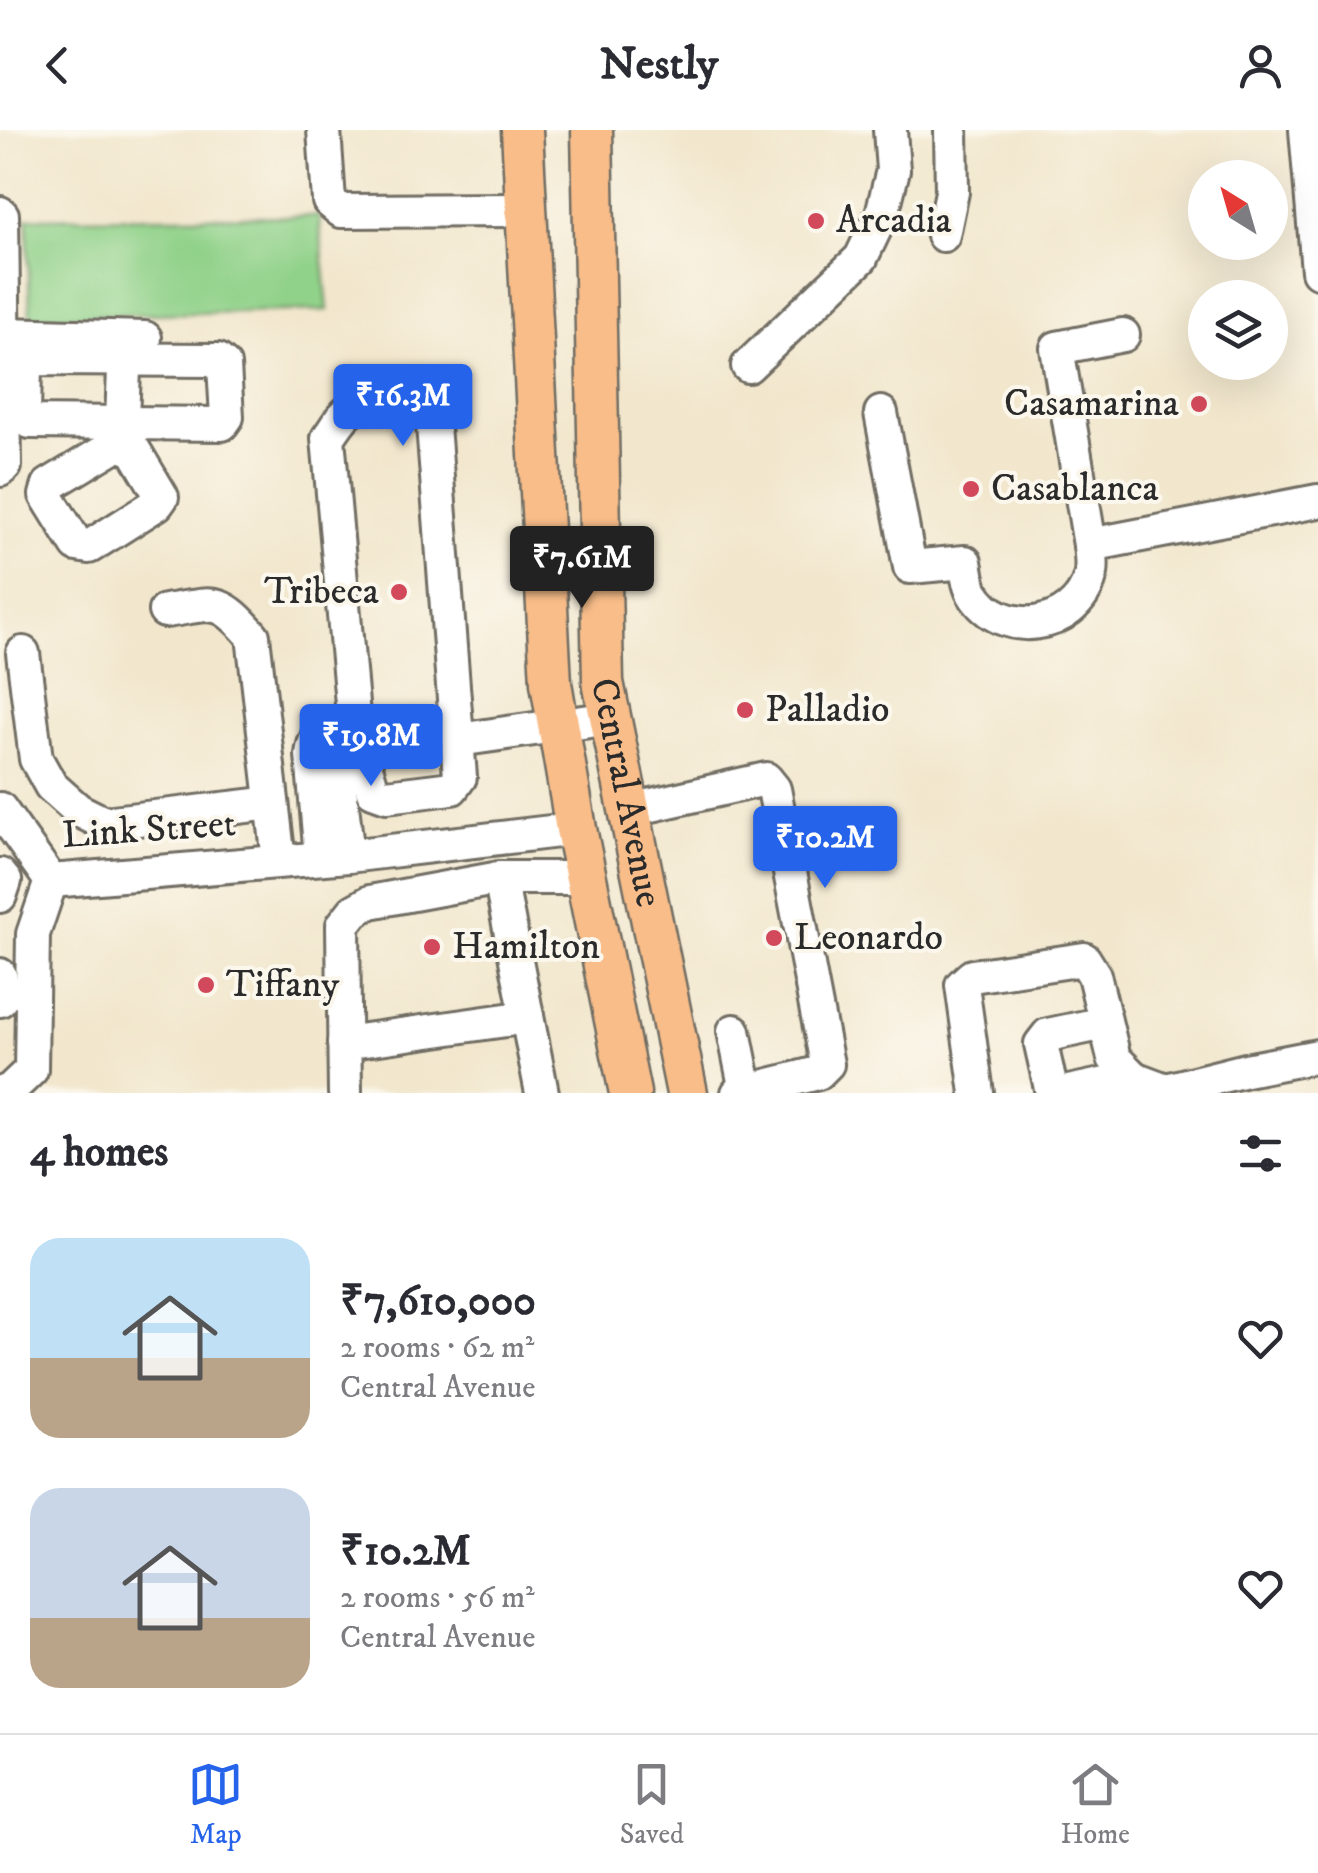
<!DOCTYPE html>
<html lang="en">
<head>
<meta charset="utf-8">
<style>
  body { margin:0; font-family:"IM FELL DW Pica",serif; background:#f2f2f3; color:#2b2b33; height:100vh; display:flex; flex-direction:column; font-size:38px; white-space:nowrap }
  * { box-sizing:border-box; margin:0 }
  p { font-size:32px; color:#7c7c81 }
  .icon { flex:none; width:55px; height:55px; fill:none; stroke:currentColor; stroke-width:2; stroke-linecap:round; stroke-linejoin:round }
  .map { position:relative; height:963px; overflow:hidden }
  .details { display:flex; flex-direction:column; background:#fff; flex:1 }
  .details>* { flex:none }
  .needle { width:65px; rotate:323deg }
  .buttons { position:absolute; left:1188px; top:30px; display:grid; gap:20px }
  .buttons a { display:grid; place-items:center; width:100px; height:100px; border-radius:50%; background:#fff; box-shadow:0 10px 40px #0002; font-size:50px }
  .price { position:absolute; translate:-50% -85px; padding:0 22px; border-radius:10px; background:#2563eb; color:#fff; font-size:32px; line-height:65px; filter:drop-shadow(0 2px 5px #0008) }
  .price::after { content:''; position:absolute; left:50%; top:60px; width:30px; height:22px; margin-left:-15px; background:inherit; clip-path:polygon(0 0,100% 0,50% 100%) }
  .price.current { background:#222; color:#fff }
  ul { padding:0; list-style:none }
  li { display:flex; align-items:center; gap:30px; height:250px; padding:0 30px }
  li span { display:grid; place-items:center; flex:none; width:280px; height:200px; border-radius:30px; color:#555 }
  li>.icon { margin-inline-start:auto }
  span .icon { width:120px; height:120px; fill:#fffc; stroke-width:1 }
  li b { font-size:42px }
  h2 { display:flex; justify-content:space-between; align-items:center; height:120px; padding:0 30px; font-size:42px }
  header { display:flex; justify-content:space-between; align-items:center; height:130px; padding:0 30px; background:#fff; font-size:45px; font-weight:700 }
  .menu { display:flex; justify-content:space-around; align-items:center; height:140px; border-top:2px solid #e1e1e2; background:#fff; font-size:28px; color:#7c7c81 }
  .menu a { display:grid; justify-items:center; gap:5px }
  .menu .current { color:#2563eb }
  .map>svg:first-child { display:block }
  .green { fill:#91d28a; stroke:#5e7e5a; stroke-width:2.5 }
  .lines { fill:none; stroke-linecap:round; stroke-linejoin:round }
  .minor-casing { stroke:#716d64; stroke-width:38 }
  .major-casing { stroke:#716d64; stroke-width:45 }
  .minor { stroke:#fff; stroke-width:32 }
  .major { stroke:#f8bd89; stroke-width:40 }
  .poi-dot { fill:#d1495b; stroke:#fbf7ec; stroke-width:4 }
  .labels { text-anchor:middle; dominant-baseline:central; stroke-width:8; stroke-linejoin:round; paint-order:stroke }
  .poi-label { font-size:38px; fill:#2b2b2b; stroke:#fbf7ec; text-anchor:start }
  .street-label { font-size:38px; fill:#2b2b2b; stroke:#fbf7ec }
</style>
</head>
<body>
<header><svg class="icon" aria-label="back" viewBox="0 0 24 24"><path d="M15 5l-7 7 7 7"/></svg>Nestly<svg class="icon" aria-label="person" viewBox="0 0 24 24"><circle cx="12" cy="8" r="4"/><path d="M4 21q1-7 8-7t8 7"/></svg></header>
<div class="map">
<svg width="1318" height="963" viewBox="0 0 1318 963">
  <rect width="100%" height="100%" fill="#fbf7ec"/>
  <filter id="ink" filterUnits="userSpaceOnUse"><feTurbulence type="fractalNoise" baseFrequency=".01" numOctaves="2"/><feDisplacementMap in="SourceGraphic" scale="20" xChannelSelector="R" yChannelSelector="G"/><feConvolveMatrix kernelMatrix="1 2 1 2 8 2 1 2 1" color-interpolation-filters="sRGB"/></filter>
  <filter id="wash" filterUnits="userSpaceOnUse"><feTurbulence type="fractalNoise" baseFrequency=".0048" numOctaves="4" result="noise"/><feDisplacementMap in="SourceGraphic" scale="40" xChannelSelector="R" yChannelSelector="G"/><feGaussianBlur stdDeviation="2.25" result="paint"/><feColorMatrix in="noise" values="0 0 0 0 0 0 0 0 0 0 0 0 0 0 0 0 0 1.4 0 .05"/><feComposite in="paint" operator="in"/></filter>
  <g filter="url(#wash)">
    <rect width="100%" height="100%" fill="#f2e7cd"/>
    <path class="green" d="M319 86 328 180 30 187 27 88Z"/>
  </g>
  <g filter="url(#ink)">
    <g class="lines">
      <g class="minor-casing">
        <g id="minor">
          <path d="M324 0 329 71 341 81 526 80"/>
          <path d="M1306 0 1318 141"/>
          <path d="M0 83 2 85 5 336 0 340"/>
          <path d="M943 105 952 62 951 0"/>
          <path d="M4 204 145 208"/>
          <path d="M1123 205 1057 218 1090 415 1318 371"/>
          <path d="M34 229 218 230 224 235 227 287 222 294 30 292 24 286 25 234Z"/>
          <path d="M748 236 861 128 882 84 893 40 890 0"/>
          <path d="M881 283 910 437 965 432C967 442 968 455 973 463 1001 510 1076 500 1090 447 1093 438 1091 425 1090 415"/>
          <path d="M117 314 134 320 162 367 157 374 89 417 77 415 46 365 49 355 117 314 122 292 125 212"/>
          <path d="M165 481C215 474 218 466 253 506L279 731"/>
          <path d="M23 523 36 629 51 656 78 680 104 693 272 673"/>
          <path d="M333 599 348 726"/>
          <path d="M472 608 611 588"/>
          <path d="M0 679 51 751 348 726 576 699"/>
          <path d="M630 680 766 649 774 659 827 934 818 943 738 963"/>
          <path d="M321 727 312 625C315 597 330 599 354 596L328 308C336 297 343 283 355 277 365 271 409 267 420 271 426 274 427 277 432 282L460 647 452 658 387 666 373 661 354 596"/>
          <path d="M0 745 5 751 0 766"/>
          <path d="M500 748 542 963"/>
          <path d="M0 845 4 865 0 870"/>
          <path d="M734 901 746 961"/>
          <path d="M344 913 527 887"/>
          <path d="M2 963 10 960 31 940 33 804 51 751"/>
          <path d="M345 963 343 795 354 781 370 772 500 748H586"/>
          <path d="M977 963 962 855 972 846 1084 829 1094 845 1114 928 1134 948"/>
          <path d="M1052 963 1041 914 1048 905 1105 893"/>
          <path d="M1064 963 1134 948 1166 960 1246 940 1318 926"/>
        </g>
      </g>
      <g class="major-casing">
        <g id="major">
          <path d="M522 0 551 553 576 699 630 963"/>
          <path id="s1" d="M592 0 603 552 687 963"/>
        </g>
      </g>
      <use href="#minor" class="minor"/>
      <use href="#major" class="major"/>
    </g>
  </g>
  <g class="poi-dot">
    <circle cx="816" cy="91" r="10"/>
    <circle cx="1199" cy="274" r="10"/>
    <circle cx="971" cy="359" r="10"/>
    <circle cx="399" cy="462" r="10"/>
    <circle cx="745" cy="580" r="10"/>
    <circle cx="774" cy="808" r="10"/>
    <circle cx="432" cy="817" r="10"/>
    <circle cx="206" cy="855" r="10"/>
  </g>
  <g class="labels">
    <g class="poi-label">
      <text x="836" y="91">Arcadia</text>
      <text x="1179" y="274" text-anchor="end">Casamarina</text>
      <text x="991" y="359">Casablanca</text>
      <text x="379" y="462" text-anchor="end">Tribeca</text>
      <text x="765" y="580">Palladio</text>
      <text x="794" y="808">Leonardo</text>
      <text x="452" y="817">Hamilton</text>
      <text x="226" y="855">Tiffany</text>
    </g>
    <g class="street-label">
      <text stroke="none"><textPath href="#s1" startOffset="665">Central Avenue</textPath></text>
      <text transform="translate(149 700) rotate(-4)">Link Street</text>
    </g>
  </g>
</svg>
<div class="buttons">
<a><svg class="needle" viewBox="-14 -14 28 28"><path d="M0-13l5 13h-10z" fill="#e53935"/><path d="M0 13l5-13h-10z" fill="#7c7c81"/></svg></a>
<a><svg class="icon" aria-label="layers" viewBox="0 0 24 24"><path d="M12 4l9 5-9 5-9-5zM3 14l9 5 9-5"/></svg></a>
</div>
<b class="price" style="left:403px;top:319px">₹16.3M</b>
<b class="price current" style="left:582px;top:481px">₹7.61M</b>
<b class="price" style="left:371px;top:659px">₹19.8M</b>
<b class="price" style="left:825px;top:761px">₹10.2M</b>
</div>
<section class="details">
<h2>4 homes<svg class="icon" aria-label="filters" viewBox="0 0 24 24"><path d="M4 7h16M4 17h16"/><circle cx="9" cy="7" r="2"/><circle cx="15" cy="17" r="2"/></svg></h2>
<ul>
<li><span style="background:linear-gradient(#bfe0f5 60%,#b9a48a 0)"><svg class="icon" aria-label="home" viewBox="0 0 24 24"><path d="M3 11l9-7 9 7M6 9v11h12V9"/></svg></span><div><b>₹7,610,000</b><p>2 rooms · 62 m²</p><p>Central Avenue</p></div><svg class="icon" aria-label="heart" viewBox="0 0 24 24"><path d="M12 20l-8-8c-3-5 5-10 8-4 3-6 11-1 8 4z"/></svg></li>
<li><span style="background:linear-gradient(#c9d6e8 65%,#b9a48a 0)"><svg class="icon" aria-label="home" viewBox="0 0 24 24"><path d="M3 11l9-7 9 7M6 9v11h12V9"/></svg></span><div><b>₹10.2M</b><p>2 rooms · 56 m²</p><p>Central Avenue</p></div><svg class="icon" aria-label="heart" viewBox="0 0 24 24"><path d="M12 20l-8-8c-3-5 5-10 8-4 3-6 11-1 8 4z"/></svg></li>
</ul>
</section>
<nav class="menu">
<a class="current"><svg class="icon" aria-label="map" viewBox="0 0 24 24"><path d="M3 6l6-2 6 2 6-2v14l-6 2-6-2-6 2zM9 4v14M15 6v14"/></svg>Map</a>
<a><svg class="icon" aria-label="saved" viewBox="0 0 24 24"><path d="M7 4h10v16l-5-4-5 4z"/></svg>Saved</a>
<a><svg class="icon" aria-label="home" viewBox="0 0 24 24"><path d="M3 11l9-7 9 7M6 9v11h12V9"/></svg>Home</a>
</nav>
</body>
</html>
